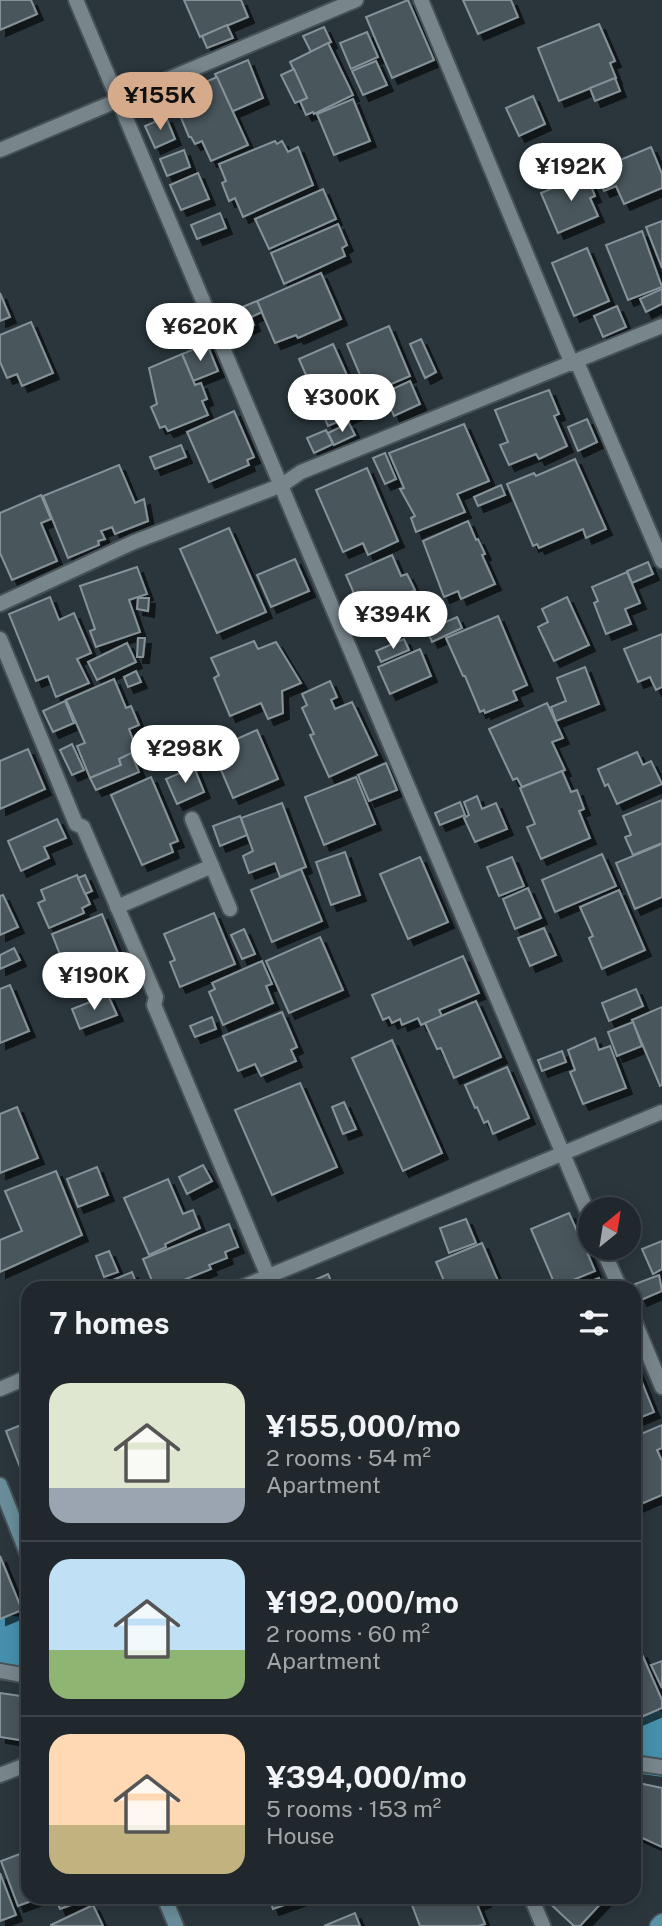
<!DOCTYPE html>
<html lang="en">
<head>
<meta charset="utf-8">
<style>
  body { margin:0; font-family:"Public Sans",sans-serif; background:#2d3439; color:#f1f3f6; height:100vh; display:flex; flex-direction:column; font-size:26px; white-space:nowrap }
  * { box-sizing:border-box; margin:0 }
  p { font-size:23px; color:#a2a6aa }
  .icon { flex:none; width:38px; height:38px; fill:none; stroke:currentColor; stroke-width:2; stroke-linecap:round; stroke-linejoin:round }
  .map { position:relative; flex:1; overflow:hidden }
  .panel { position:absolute; left:21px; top:1281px; width:620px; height:623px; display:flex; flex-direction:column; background:#20282d; border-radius:21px; box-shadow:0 4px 18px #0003,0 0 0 2px #3d4449 }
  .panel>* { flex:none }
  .needle { width:46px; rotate:30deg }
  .buttons { position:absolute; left:578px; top:1197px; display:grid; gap:14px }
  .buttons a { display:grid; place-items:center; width:63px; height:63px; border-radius:50%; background:#20282d; box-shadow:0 4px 18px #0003,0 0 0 2px #3d4449; font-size:35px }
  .price { position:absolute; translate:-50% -60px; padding:0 16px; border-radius:24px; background:#fff; color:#222; font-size:23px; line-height:46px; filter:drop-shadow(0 2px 4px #0008) }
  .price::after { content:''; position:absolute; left:50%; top:42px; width:21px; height:16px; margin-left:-10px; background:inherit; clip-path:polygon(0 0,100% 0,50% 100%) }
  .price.active { background:#d6ab8b; color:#111 }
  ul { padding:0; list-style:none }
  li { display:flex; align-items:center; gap:21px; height:175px; padding:0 28px }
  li+li { border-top:2px solid #3d4449 }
  li span { display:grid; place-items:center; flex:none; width:196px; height:140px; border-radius:21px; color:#555 }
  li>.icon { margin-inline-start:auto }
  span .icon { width:84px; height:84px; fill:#fffc; stroke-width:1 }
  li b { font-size:30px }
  h2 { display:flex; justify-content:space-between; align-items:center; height:84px; padding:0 28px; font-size:30px }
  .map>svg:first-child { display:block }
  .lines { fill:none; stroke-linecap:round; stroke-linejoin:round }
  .river { stroke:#4690ad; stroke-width:65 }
  .building { fill:#49565c; stroke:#859399; stroke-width:2; filter:url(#shadow) }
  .street-casing { stroke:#475257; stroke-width:18 }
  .secondary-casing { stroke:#475257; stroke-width:18 }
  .primary-casing { stroke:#475257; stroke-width:21 }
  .street { stroke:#78868c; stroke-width:14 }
  .secondary { stroke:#698d9a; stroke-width:14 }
  .primary { stroke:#5a93a8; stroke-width:18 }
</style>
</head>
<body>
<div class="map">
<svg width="662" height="1926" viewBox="0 0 662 1926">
  <defs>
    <filter id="shadow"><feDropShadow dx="6" dy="6" stdDeviation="0" flood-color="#0009"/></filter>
  </defs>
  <rect width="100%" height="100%" fill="#2a363c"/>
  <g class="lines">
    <g class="river">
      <path d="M0 1647 28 1651"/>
      <path d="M634 1740 662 1744"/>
    </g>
  </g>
  <g class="building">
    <path d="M0 0H31L37 14 0 30Z"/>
    <path d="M184 0H241L248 17 200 37Z"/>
    <path d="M408 0 434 60 392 78 366 17Z"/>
    <path d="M463 0H511L518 17 478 34Z"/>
    <path d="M599 24 615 61 610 63 616 78 559 101 538 48Z"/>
    <path d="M227 25 233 38 207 48 202 36Z"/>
    <path d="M324 27 331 42 311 52 303 36Z"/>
    <path d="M367 32 378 57 351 69 340 43Z"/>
    <path d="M328 43 353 95 314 114 313 112 306 115 300 101 307 98 290 62Z"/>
    <path d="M248 60 263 98 231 112 215 74Z"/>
    <path d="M376 61 387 85 363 95 352 71Z"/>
    <path d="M294 69 307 98 295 103 281 75Z"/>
    <path d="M217 77 248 145 211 161 202 141 195 144 191 137H189L172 96Z"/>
    <path d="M615 78 620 91 595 101 590 88Z"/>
    <path d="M533 96 545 124 519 136 506 108Z"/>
    <path d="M353 99 370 141 334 155 317 114Z"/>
    <path d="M166 117 175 139 155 148 145 126Z"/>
    <path d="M275 141 277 144 282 141 288 152 298 147 313 185 243 217 235 198 229 201 222 183 226 181 219 164Z"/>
    <path d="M651 147 662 174V188L624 204 616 186 604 191 596 170Z"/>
    <path d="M184 150 190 167 167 176 160 159Z"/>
    <path d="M198 173 209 199 181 210 170 185Z"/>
    <path d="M586 174 595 196 590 198 598 216 558 233 541 193Z"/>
    <path d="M323 189 336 219 269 249 255 219Z"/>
    <path d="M220 213 226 228 197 239 191 225Z"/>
    <path d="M662 221V268L646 227Z"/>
    <path d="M338 224 347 245 342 248 345 256 284 284 271 253Z"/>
    <path d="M642 231 662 287 628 300 606 245Z"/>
    <path d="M587 248 609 301 574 316 552 263Z"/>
    <path d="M321 273 341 319 298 338 296 335 275 343 257 301Z"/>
    <path d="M662 289V304L646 312 640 299Z"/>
    <path d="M0 293 10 317 0 321Z"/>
    <path d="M257 301 262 312 251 317 254 325 243 330 235 310Z"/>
    <path d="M617 306 626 327 603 337 594 316Z"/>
    <path d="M31 322 53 373 22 386 17 374 7 378 0 362V335Z"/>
    <path d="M389 326 410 376 368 394 347 344Z"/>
    <path d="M421 339 436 372 425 378 410 344Z"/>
    <path d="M207 344 218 371 193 381 182 354Z"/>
    <path d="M333 344 363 411 328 426 299 359Z"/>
    <path d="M182 354 195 385 201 383 207 399 202 401 208 415 168 431 165 426 160 428 151 407 157 404 149 368Z"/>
    <path d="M410 381 420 404 394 416 384 393Z"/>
    <path d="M549 390 559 414 554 416 567 446 539 459 536 454 509 465 500 445 508 442 495 410Z"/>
    <path d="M234 411 254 457 247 460 249 465 209 482 187 432Z"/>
    <path d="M587 419 597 442 578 451 568 427Z"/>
    <path d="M349 423 355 435 334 445 328 433Z"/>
    <path d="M464 424 489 481 457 494 465 512 416 532 411 518 415 516 400 489 404 488 389 453Z"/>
    <path d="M326 430 333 444 314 453 307 438Z"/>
    <path d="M181 445 186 457 155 469 150 457Z"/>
    <path d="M385 453 396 479 385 484 373 458Z"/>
    <path d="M575 459 606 529 586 538 583 529 539 548 537 544 533 546 507 484 534 473 536 476Z"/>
    <path d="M119 465 135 503 144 499 148 521 115 534 112 527 101 531 105 539 98 541 99 545 68 558 43 496Z"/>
    <path d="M367 468 398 541 368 555 363 543 343 552 316 490Z"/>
    <path d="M501 485 505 495 478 506 474 497Z"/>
    <path d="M41 495 51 519 41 523 57 561 12 580 0 553V513Z"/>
    <path d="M468 521 476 540 478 539 485 554 482 555 495 584 461 599 458 591 444 597 423 541Z"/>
    <path d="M229 528 266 612 217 633 180 549Z"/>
    <path d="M392 555 401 576 407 574 415 590 408 593 414 606 368 626 346 575Z"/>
    <path d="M295 559 309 591 271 607 257 575Z"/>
    <path d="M648 562 653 574 632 583 627 571Z"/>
    <path d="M137 567 147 594 129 600 140 632 96 647 90 631 95 629 80 586Z"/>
    <path d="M627 572 640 603 625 609 631 624 606 634 594 603 598 601 592 587Z"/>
    <path d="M50 597 59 620 74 613 91 653 77 659 89 683 56 697 48 676 36 681 9 614Z"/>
    <path d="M567 597 589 645 554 661 538 627 548 622 542 609Z"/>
    <path d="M138 598H149L148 611 137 609Z"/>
    <path d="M498 616 527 685 513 691 517 700 485 713 484 710 480 712 465 676H463L446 638Z"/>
    <path d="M457 617 462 628 432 642 427 630Z"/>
    <path d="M662 634V687L656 690 650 677 638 682 624 649Z"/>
    <path d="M138 638H145L143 657H137Z"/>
    <path d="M404 639 409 650 381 662 376 651Z"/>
    <path d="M254 641 258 649 276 642 301 683 282 691 283 713 268 719 261 703 230 716 214 678 219 675 211 658Z"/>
    <path d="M127 643 136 662 97 680 88 662Z"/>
    <path d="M420 649 431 676 390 694 378 667Z"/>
    <path d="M585 667 599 704 556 721 551 707 566 701 557 678Z"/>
    <path d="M136 671 141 682 128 687 124 677Z"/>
    <path d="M114 679 126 708 131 706 139 725 129 729 137 751 119 759 121 765 90 778 77 746 85 743 66 700Z"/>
    <path d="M330 681 337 697 331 700 335 709 352 702 377 755 329 777 310 735 314 734 302 708 307 705 302 694Z"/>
    <path d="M65 701 74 723 53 732 43 711Z"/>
    <path d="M547 703 563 738 552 742 565 770 522 787 517 778 513 780 489 729Z"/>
    <path d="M257 730 278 779 233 798 221 770 227 767 219 747Z"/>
    <path d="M72 744 84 770 72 775 60 750Z"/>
    <path d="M28 749 45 789 0 809V761Z"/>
    <path d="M637 752 643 765 651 761 662 784 617 804 608 784 605 786 598 769Z"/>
    <path d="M131 753 139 772 96 790 90 778 121 765 119 759Z"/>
    <path d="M386 763 397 790 369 801 358 775Z"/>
    <path d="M194 767 204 792 177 804 166 779Z"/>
    <path d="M562 771 571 792 577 790 584 809 579 811 590 838 541 859 527 827 535 824 520 788Z"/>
    <path d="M151 777 178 841 170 844 173 852 142 865 111 795Z"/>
    <path d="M356 777 375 824 324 845 305 797Z"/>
    <path d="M477 796 482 809 496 803 507 829 475 842 464 818 469 815 464 802Z"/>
    <path d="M662 800V843L633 855 625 837 631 835 623 816Z"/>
    <path d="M460 802 465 815 440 825 435 813Z"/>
    <path d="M282 803 306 867 280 877 275 863 249 873 243 856 253 851 241 818Z"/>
    <path d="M240 816 247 835 220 846 213 826Z"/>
    <path d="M57 819 66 838 44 847 49 858 21 871 8 841Z"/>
    <path d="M662 844V897L635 909 616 863Z"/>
    <path d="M345 852 360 895 331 905 316 862Z"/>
    <path d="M602 854 616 886 555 912 542 880Z"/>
    <path d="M420 857 448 922 408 939 380 874Z"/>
    <path d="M512 857 524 886 499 896 487 867Z"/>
    <path d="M301 869 322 921 272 942 251 890Z"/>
    <path d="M77 875 90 904 82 908 84 913 49 928 38 903 45 900 41 890Z"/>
    <path d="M85 875 92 891 85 894 78 878Z"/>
    <path d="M528 888 541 918 515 929 503 899Z"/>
    <path d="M619 890 645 950 602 969 589 938 593 936 580 907Z"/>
    <path d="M3 895 18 927 0 935V896Z"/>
    <path d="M214 913 235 964 180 987 170 962 175 960 164 934Z"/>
    <path d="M102 914 124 968 73 988 52 934Z"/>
    <path d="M544 928 556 955 530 966 518 938Z"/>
    <path d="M244 929 255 954 242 959 231 935Z"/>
    <path d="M320 937 343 990 289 1013 266 961Z"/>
    <path d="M14 948 20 960 0 969V955Z"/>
    <path d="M463 956 479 993 439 1010 442 1016 421 1025 418 1018 402 1025 400 1019 392 1023 389 1017 383 1020 372 995Z"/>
    <path d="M262 961 272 984 266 986 273 1003 223 1025 209 992 215 989 212 983Z"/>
    <path d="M10 985 29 1031 0 1043V989Z"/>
    <path d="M636 989 643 1006 609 1021 602 1003Z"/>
    <path d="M108 995 117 1015 80 1029 72 1009Z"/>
    <path d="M476 1001 501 1057 454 1078 441 1048 437 1049 425 1023Z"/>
    <path d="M662 1007V1085L660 1086 632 1020Z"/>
    <path d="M282 1012 297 1047 291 1050 296 1061 261 1076 255 1064 238 1071 223 1036Z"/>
    <path d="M212 1017 216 1029 195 1037 190 1026Z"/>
    <path d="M633 1022 642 1046 617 1056 608 1032Z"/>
    <path d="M595 1038 599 1050 610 1046 626 1088 583 1104 570 1072 575 1070 568 1050Z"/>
    <path d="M392 1040 442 1153 403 1171 352 1058Z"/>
    <path d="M562 1051 566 1062 542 1071 538 1060Z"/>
    <path d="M507 1067 529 1118 493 1134 488 1121 484 1123 477 1107 475 1108 465 1085Z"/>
    <path d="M300 1083 337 1167 272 1195 235 1110Z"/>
    <path d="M344 1102 356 1129 343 1134 332 1107Z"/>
    <path d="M17 1107 38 1158 0 1173V1114Z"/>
    <path d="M203 1165 212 1181 187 1194 179 1177Z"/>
    <path d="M97 1167 108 1195 78 1207 67 1179Z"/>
    <path d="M56 1171 82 1235 0 1272V1240L22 1231 5 1191Z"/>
    <path d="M168 1179 183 1214 193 1210 200 1228 165 1244 166 1247 149 1255 124 1198Z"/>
    <path d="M569 1213 577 1231 580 1229 590 1251 587 1252 595 1271 556 1287 531 1229Z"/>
    <path d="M466 1219 476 1243 449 1253 440 1228Z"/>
    <path d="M229 1224 238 1247 225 1252 227 1258 209 1265 211 1269 164 1288H155L143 1259Z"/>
    <path d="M662 1241V1269L653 1274 642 1249Z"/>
    <path d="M482 1243 501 1288H447L436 1262Z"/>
    <path d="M109 1251 118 1272 104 1277 96 1256Z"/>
    <path d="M132 1272 138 1288H110L108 1282Z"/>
    <path d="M328 1274 334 1288H297Z"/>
    <path d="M659 1275 662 1291 641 1300 635 1284Z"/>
    <path d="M599 1278 603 1288H573Z"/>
    <path d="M635 1365 654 1412 634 1420V1366Z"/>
    <path d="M28 1413V1488L6 1431 26 1423 22 1416Z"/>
    <path d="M662 1425V1448L657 1450 662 1461V1495L634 1507V1437Z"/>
    <path d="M0 1556 22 1610 0 1619Z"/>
    <path d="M641 1652 662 1700V1708L634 1720V1655Z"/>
    <path d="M662 1661V1688L651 1665Z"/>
    <path d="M0 1693 28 1697V1729L22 1728 20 1740 0 1737Z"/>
    <path d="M634 1782 662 1788V1847L634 1834Z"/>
    <path d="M28 1851V1897H42L18 1906 1 1861Z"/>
    <path d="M0 1873 16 1915 0 1921Z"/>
    <path d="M55 1897H93L60 1909Z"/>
    <path d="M269 1897H307L273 1909Z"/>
    <path d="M409 1897H484L485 1901 477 1904 485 1924 478 1926H420Z"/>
    <path d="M543 1897H607L580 1926H574Z"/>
    <path d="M93 1905 103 1926H51V1925Z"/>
    <path d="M355 1913 360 1926H324Z"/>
  </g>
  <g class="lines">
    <g class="street-casing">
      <g id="street">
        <path d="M76 0 590 1218"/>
        <path d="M421 0 572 364"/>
        <path d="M0 150 356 0"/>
        <path d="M577 362 662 561"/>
        <path d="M0 604 134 542 282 485 301 472 662 326"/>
        <path d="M0 639 76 824 83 827 156 997 154 1005 273 1288"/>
        <path d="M192 819 230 909"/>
        <path d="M117 907 212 866"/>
        <path d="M602 1248 620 1288"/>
        <path d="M240 1288 662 1112"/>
        <path d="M634 1320 662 1387"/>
        <path d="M0 1389 28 1377"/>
        <path d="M0 1671 28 1676"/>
        <path d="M634 1763 662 1767"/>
        <path d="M0 1775 28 1764"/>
        <path d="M531 1897 543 1926"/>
      </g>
    </g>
    <g class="secondary-casing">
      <g id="secondary">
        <path d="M0 1485 28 1556"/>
        <path d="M164 1897 176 1926"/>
      </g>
    </g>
    <g class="primary-casing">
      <path id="primary" d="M659 1926 662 1923"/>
    </g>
    <use href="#street" class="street"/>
    <use href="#secondary" class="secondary"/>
    <use href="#primary" class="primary"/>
  </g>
</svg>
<div class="buttons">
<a><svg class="needle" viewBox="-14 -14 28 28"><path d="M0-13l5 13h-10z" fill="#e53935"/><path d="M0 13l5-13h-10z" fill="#a2a6aa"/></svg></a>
</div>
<b class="price active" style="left:160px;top:132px">¥155K</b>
<b class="price" style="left:571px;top:203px">¥192K</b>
<b class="price" style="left:200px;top:363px">¥620K</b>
<b class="price" style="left:342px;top:434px">¥300K</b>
<b class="price" style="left:393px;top:651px">¥394K</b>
<b class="price" style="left:185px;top:785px">¥298K</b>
<b class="price" style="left:94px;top:1012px">¥190K</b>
<section class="panel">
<h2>7 homes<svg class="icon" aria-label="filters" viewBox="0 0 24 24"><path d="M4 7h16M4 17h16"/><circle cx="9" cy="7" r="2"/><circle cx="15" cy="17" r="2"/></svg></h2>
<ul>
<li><span style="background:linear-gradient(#dfe7d0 75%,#9aa5b1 0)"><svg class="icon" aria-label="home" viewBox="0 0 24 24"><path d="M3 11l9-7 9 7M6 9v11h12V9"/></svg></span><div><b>¥155,000/mo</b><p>2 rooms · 54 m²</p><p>Apartment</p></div></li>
<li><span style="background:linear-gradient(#bfe0f5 65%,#8fb573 0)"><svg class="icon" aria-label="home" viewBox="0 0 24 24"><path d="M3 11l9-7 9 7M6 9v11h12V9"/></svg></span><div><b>¥192,000/mo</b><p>2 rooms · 60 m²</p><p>Apartment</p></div></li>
<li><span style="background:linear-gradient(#ffd9b3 65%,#c2b280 0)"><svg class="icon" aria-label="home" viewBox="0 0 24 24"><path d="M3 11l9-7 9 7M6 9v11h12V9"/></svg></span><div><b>¥394,000/mo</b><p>5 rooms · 153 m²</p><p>House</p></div></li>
</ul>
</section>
</div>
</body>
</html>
